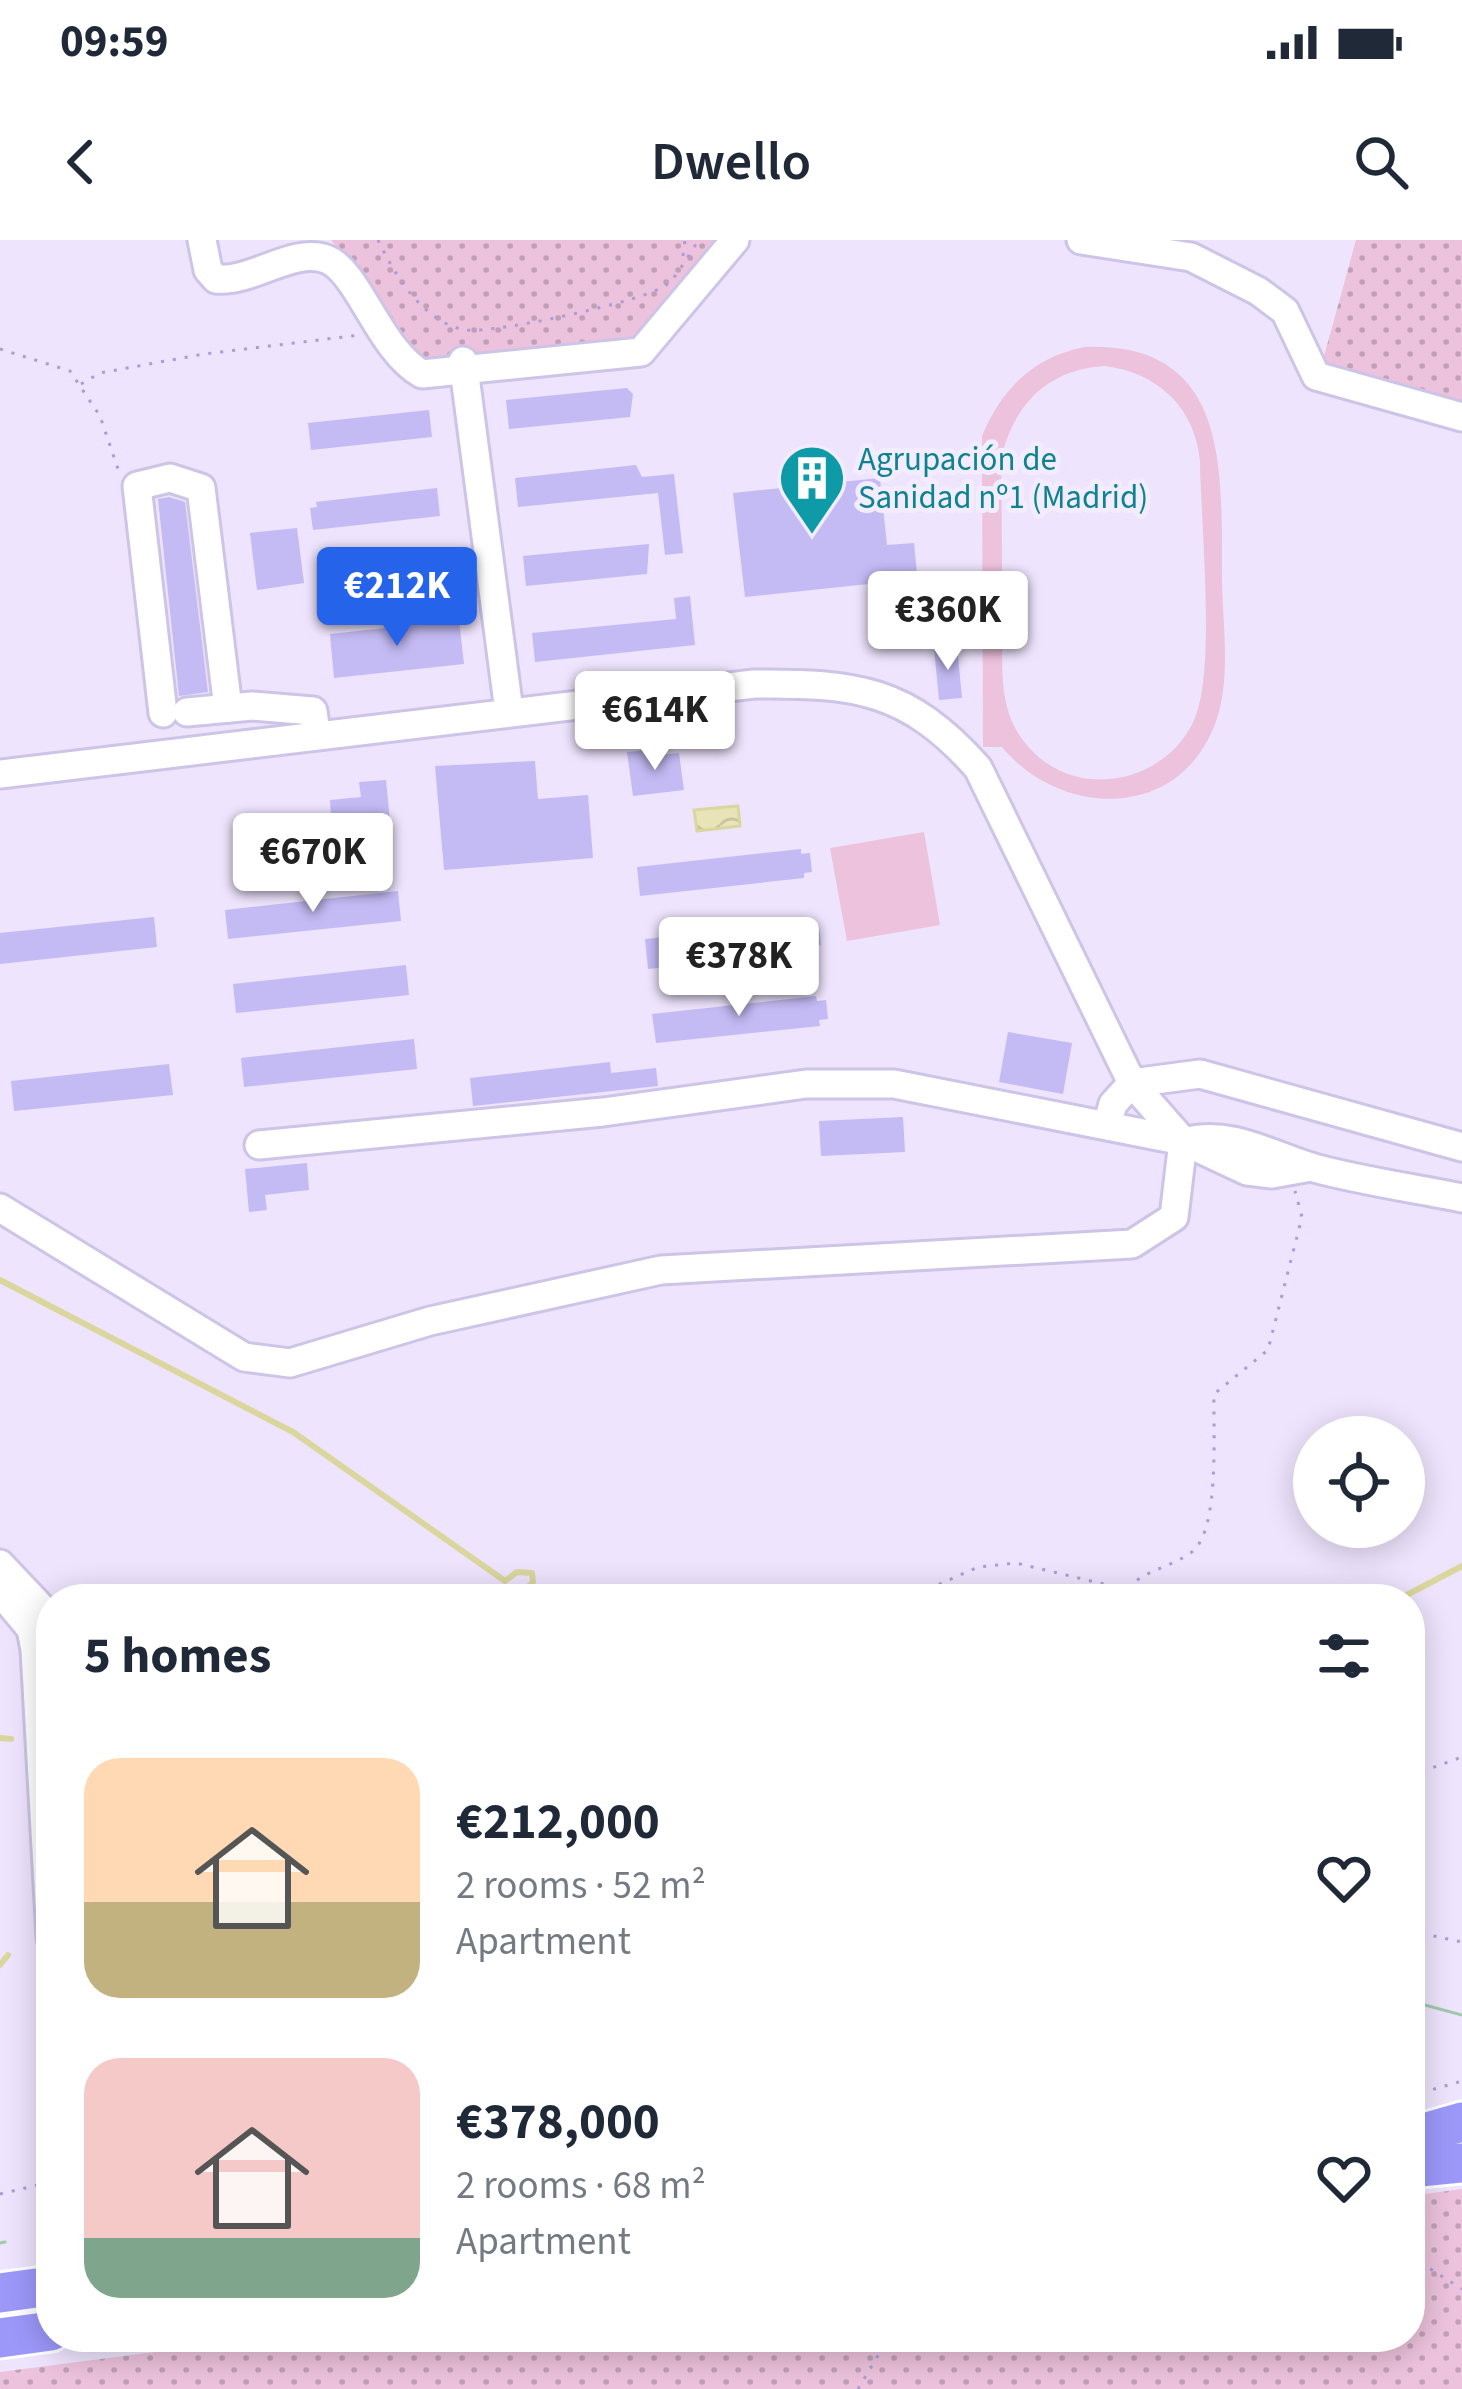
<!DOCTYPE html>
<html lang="en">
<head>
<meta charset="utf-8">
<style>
  body { margin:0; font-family:"Source Sans 3",sans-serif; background:#f6f6f7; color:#1f2937; height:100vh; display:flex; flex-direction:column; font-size:45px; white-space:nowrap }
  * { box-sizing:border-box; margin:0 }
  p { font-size:39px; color:#747a83 }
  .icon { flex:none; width:66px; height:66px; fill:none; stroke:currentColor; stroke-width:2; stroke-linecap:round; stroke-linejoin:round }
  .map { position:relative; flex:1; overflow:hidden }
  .panel { position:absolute; left:36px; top:1344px; width:1389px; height:768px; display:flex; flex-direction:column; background:#fff; border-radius:48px; box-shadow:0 6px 30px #0003 }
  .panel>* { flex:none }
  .buttons { position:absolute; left:1293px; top:1176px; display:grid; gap:24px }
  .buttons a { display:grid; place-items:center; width:132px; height:132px; border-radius:50%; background:#fff; box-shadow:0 6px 30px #0003; font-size:60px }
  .price { position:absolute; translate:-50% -102px; padding:0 27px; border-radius:12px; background:#fff; color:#222; font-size:39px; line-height:78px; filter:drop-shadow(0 3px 6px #0008) }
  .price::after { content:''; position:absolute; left:50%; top:72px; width:36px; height:27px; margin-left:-18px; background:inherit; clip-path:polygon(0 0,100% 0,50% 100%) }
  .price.on { background:#2563eb; color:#fff }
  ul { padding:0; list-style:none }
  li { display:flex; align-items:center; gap:36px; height:300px; padding:0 48px }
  li span { display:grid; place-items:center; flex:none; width:336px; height:240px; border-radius:36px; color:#555 }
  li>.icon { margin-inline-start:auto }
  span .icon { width:144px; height:144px; fill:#fffc; stroke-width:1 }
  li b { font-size:51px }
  h2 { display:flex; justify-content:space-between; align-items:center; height:144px; padding:0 48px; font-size:51px }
  .status { display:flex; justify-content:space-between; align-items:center; height:84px; padding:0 60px; background:#fff; direction:ltr }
  .status svg { height:33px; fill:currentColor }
  header { display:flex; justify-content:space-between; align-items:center; height:156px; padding:0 48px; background:#fff; font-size:54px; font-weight:600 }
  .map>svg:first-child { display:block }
  .grass { fill:url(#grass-dots) }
  .park { fill:#ecc2dc; fill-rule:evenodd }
  .water { fill:url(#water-waves); stroke:#dad69d; stroke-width:3 }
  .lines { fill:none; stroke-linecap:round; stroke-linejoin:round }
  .stream { stroke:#dad69d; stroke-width:6 }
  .building { fill:#c4baf4 }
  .minor-casing { stroke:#cdc4e7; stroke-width:33 }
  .highway-casing { stroke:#fff; stroke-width:45 }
  .path { stroke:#a79dd9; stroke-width:3; stroke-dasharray:3 9; stroke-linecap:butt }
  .minor { stroke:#fff; stroke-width:27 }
  .highway { stroke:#9c98fa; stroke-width:39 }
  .tram { stroke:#a2c8ae; stroke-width:3 }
  .labels { text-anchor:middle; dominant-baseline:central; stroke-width:10; stroke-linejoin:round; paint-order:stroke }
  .culture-label { font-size:33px; fill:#0d838f; stroke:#f3ecff; text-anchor:start }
</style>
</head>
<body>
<div class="status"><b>09:59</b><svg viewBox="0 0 49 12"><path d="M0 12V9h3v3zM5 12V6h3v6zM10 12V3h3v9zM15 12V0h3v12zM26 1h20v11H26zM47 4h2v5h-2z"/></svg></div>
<header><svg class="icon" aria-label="back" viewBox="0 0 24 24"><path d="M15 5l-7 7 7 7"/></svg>Dwello<svg class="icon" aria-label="search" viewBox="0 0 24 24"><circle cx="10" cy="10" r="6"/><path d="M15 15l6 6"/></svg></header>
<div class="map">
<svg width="1462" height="2149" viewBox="0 0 1462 2149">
  <defs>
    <pattern id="grass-dots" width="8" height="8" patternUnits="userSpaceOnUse" patternTransform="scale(3)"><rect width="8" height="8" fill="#ecc2dc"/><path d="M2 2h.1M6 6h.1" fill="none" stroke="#c1a0b7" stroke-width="1.8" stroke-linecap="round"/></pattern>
    <pattern id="water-waves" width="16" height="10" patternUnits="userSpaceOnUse" patternTransform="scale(3)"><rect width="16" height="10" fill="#e8e4b8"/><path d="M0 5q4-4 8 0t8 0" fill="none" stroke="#c9c5a2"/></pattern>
  </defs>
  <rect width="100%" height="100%" fill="#eee4fd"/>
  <g class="grass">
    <path d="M331 0H721L646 99 426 125Z"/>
    <path d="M1356 0H1462V170L1320 131Z"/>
    <path d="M1462 1949V2149H0V2132L271 2097H1410V1956Z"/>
  </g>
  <g class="park">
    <path d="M1084 107C1234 101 1221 236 1222 343 1223 390 1232 445 1213 489 1174 582 1059 576 1002 507H983L982 196C1002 149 1032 118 1084 107ZM1104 126C1157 132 1195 167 1200 221 1201 283 1214 415 1198 469 1183 521 1125 550 1074 536 1042 527 1015 499 1007 467 1000 440 1003 411 1002 384 1002 329 1002 274 1001 219 1014 164 1047 130 1104 126Z"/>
    <path d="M924 592 940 685 847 701 830 608Z"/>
  </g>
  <path class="water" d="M738 566 740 586 697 591 694 570Z"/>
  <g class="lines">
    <g class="stream">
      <path d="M0 1040 293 1192 505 1341 517 1332 532 1333 533 1342 523 1352 531 1359"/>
      <path d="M1399 1359 1462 1326"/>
      <path d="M0 1498 11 1499"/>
      <path d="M0 1725 8 1715"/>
    </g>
  </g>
  <g class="building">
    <path d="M627 148 633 154 630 177 509 189 506 160Z"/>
    <path d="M429 170 432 197 311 210 308 183Z"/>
    <path d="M636 225 642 237 674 234 683 313 665 315 658 253 518 267 515 238Z"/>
    <path d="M880 238 887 305 914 303 919 354 898 356 897 341 745 357 733 253Z"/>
    <path d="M437 248 440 276 313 290 310 268 317 267 316 262Z"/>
    <path d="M169 257 185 262 208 452 179 456 158 259Z"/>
    <path d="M297 288 304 343 257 350 250 293Z"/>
    <path d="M649 304 647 334 526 346 523 316Z"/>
    <path d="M690 356 695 405 535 422 532 393 676 379 674 358Z"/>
    <path d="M459 380 464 424 334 438 330 394Z"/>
    <path d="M957 406 962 458 939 460 934 408Z"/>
    <path d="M650 510 651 516 679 513 684 550 633 556 627 512Z"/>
    <path d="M535 521 538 559 588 555 593 618 444 630 435 526Z"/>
    <path d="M386 540 390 581 379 582 382 611 343 615 344 628 321 631 317 590 332 589 330 560 361 557 359 542Z"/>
    <path d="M801 609V614L810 613 812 632 804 633V638L640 656 637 627Z"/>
    <path d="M398 651 401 681 228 699 225 670Z"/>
    <path d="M154 677 157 707 0 724V693Z"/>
    <path d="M809 682 810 687 819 686 821 705 812 706V711L648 729 645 699Z"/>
    <path d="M406 725 409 755 236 773 233 744Z"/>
    <path d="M816 756 817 761 826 760 828 779 819 780 820 786 656 803 652 774Z"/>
    <path d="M1008 792 1072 803 1063 854 999 842Z"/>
    <path d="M414 799 417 829 244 847 241 818Z"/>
    <path d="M610 822 611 833 656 828 658 846 473 866 470 838Z"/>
    <path d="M169 824 173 855 14 871 11 841Z"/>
    <path d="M903 877 905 912 821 916 819 881Z"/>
    <path d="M307 923 309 950 265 955 267 970 249 972 245 929Z"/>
  </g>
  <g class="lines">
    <g class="minor-casing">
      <g id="minor">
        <path d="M202 0 208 30 216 39C251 43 293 7 326 19 358 30 379 110 422 134L641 112 735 0"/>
        <path d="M1081 0 1191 17 1258 51 1285 71 1316 136 1462 177"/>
        <path d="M463 121 509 471"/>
        <path d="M187 472 252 466 313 471 316 493"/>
        <path d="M163 473 137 246 170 238 201 248 228 468"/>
        <path d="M0 534 754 444C856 443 908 449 978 528L1132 843 1183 901 1174 977 1132 1004 661 1030 430 1081 290 1123 244 1117 0 968"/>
        <path d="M1107 885 1113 864 1132 843 1200 834 1462 907"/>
        <path d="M1187 901C1232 890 1272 916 1314 928 1362 941 1413 948 1462 958"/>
        <path d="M259 905 603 872 806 844H894L1183 901 1247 931 1272 934 1311 927"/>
        <path d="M0 1324 51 1378"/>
        <path d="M0 1352 31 1389 35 1410 51 1698"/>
      </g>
    </g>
    <g class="highway-casing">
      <g id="highway">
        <path d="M1410 1897 1462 1882"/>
        <path d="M1410 1928 1462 1923"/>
        <path d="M0 2053 51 2046"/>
        <path d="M0 2098 51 2091"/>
      </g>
    </g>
    <g class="path">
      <path d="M378 0C395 35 423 83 466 90 492 94 647 61 666 45 679 35 689 13 699 0"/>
      <path d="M683 16 685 0"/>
      <path d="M0 109 70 131 100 176 118 229"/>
      <path d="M81 144 100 133 204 114 360 95"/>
      <path d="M1128 1348C1146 1329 1173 1327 1193 1311 1220 1288 1213 1190 1214 1154L1268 1110 1302 977 1295 951"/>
      <path d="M906 1359 978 1327 1016 1323 1166 1359"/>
      <path d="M1410 1527 1426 1530 1462 1517"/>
      <path d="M1410 1691 1462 1702"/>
      <path d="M1410 1856 1462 1841"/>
      <path d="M0 1954 51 1942"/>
      <path d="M1410 2016 1462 2049"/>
      <path d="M858 2149 889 2097"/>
    </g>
    <use href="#minor" class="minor"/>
    <use href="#highway" class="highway"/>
    <g class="tram">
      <path d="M1410 1761 1462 1775"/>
      <path d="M0 2003 5 2002"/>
    </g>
  </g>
  <defs>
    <g id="building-pin" transform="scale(3.45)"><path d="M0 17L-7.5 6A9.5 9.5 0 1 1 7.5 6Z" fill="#0f9aa8" stroke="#f3ecff"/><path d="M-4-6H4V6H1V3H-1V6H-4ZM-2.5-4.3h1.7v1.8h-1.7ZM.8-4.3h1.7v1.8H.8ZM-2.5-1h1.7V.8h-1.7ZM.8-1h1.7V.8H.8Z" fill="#fff"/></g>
  </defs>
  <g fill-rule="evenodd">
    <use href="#building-pin" x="812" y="238"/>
  </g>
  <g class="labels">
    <g class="culture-label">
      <text x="858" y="219">Agrupación de<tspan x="858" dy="38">Sanidad nº1 (Madrid)</tspan></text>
    </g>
  </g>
</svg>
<div class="buttons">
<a><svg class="icon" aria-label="locate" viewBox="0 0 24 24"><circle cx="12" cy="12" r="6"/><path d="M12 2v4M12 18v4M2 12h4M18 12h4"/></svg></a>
</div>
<b class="price on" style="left:397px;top:409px">€212K</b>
<b class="price" style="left:948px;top:433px">€360K</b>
<b class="price" style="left:655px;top:533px">€614K</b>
<b class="price" style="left:313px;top:675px">€670K</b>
<b class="price" style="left:739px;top:779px">€378K</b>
<section class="panel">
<h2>5 homes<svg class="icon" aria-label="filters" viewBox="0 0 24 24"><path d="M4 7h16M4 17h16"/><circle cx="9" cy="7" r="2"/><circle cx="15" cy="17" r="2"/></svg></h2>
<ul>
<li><span style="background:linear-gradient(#ffd9b3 60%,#c2b280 0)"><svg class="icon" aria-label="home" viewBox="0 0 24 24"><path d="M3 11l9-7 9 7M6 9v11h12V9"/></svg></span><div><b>€212,000</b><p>2 rooms · 52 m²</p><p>Apartment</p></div><svg class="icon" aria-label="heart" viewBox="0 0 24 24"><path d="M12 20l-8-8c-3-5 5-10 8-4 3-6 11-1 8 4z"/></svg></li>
<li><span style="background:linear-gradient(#f6c9c9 75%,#7fa58c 0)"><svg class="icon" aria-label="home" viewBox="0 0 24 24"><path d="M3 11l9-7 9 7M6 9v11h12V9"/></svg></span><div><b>€378,000</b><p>2 rooms · 68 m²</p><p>Apartment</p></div><svg class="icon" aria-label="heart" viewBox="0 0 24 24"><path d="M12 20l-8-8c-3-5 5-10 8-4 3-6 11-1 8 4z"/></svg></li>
</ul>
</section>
</div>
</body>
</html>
